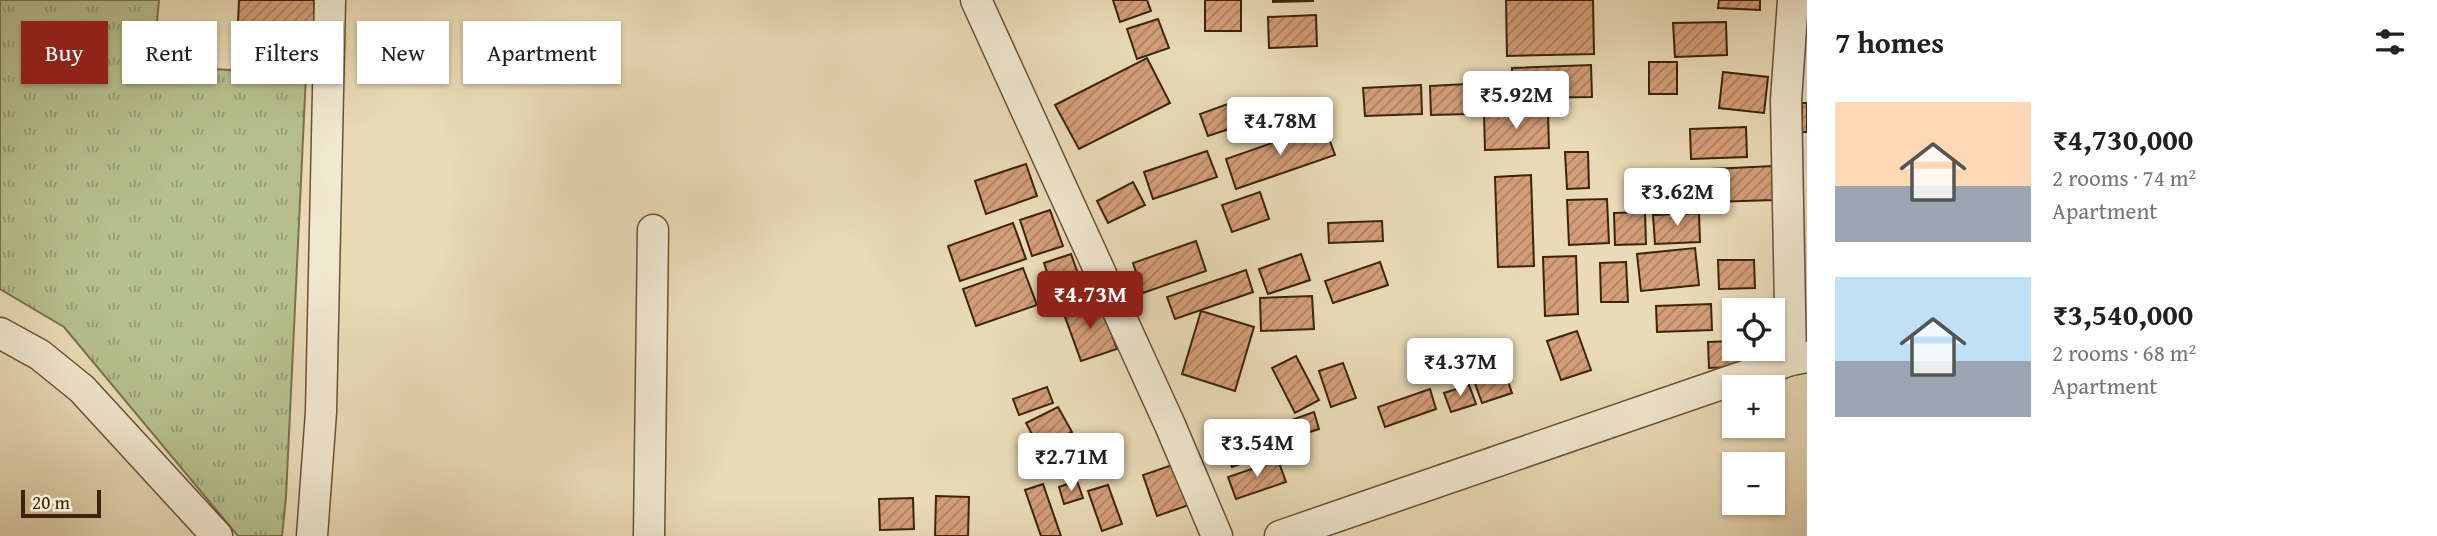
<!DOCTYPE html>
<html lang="en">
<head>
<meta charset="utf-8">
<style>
  body { margin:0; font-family:"Gentium Book Plus",serif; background:#f6f6f6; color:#202124; height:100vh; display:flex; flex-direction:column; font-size:26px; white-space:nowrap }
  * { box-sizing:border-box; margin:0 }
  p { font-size:23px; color:#757577 }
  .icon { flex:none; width:38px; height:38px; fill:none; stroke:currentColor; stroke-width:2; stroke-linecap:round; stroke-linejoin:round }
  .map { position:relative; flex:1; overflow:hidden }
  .drawer { display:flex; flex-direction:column; background:#fff; width:630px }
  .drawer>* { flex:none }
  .top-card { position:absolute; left:21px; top:21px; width:665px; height:63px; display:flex; gap:14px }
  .tools { position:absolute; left:1722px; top:298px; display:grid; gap:14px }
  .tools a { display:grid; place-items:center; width:63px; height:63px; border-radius:0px; background:#fff; box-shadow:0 2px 5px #0004; font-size:35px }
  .scale { position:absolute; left:21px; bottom:18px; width:80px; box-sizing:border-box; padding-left:7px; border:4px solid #3d2409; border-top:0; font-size:19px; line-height:24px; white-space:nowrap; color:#3d2409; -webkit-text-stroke:5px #f1e8d0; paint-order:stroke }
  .price { position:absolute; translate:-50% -60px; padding:0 16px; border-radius:7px; background:#fff; color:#222; font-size:23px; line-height:46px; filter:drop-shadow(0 2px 4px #0008) }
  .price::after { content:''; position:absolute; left:50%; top:42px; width:21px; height:16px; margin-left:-10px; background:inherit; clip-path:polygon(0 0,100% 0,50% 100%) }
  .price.selected { background:#8f2418; color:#fff }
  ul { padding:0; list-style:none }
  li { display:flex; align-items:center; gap:21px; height:175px; padding:0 28px }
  li span { display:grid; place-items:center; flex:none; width:196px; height:140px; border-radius:0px; color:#555 }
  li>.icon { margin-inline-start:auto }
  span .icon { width:84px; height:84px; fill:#fffc; stroke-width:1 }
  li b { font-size:30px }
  h2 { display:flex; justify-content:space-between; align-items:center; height:84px; padding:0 28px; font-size:30px }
  .tag { padding:0 24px; border-radius:0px; background:#fff; box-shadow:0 2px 5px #0004; font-size:24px; line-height:63px }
  .tag.selected { background:#8f2418; color:#fff }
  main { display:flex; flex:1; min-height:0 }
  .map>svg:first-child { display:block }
  .grass { fill:url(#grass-tufts); stroke:#7a724c; stroke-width:2 }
  .building { fill:url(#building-hatch); stroke:#3d2409; stroke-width:2 }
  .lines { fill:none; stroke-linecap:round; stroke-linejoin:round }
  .minor-casing { stroke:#685234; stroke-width:33 }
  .minor { stroke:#f1e8d0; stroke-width:30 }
</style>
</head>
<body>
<main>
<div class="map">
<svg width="1807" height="536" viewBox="0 0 1807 536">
  <defs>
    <pattern id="grass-tufts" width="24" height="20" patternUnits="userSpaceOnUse" patternTransform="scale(1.75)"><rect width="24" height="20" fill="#b6c08e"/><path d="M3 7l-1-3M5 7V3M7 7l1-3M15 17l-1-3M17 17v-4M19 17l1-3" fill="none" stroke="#959c72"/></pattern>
    <pattern id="building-hatch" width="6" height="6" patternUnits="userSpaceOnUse" patternTransform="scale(1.75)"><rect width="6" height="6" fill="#d49e79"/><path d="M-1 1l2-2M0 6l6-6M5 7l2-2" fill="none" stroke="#ad8161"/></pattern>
  </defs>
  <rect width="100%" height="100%" fill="#e9dbb7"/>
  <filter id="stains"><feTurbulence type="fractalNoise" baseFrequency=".00286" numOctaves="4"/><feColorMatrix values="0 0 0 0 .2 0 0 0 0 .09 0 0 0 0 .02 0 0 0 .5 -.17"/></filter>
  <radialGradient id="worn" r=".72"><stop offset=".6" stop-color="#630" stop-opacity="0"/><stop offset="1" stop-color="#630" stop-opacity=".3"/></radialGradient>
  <path class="grass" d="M0 0H159L153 65 306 75 286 497 282 536H238L64 327 0 289Z"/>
  <g class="building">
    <path d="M239 0H314V27L310 24 238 22Z"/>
    <path d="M1113 0H1147L1151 11 1120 22Z"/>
    <rect x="1205" y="0" width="36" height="31"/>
    <path d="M1273 0H1313V1L1273 2Z"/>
    <path d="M1506 0H1593L1594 54 1507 56Z"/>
    <path d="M1719 0H1760V10L1718 8Z"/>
    <path d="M1316 15 1317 46 1269 48 1268 17Z"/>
    <path d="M1158 19 1169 48 1137 59 1127 29Z"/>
    <path d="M1726 22 1727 55 1675 57 1673 23Z"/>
    <path d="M1147 58 1170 103 1079 149 1055 105Z"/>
    <rect x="1649" y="62" width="28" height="32"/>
    <path d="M1591 65 1592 97 1513 98 1512 68Z"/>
    <path d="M1723 72 1768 77 1764 113 1719 108Z"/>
    <path d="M1467 84 1468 114 1431 115 1430 86Z"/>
    <path d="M1421 85 1422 114 1365 116 1363 88Z"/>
    <path d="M1236 101 1244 124 1208 136 1200 114Z"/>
    <rect x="1802" y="103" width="5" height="29"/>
    <path d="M1548 112 1549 148 1485 150 1484 114Z"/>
    <path d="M1324 125 1335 155 1236 189 1226 159Z"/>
    <path d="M1746 127 1747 157 1691 159 1690 129Z"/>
    <path d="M1207 151 1217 177 1153 199 1144 172Z"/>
    <path d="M1565 152H1588L1589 188 1567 189Z"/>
    <path d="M1026 164 1037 196 986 214 975 181Z"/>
    <path d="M1773 166 1774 200 1712 202 1711 169Z"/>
    <path d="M1531 175 1534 266 1498 267 1495 177Z"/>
    <path d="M1690 179 1692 208 1664 210 1661 182Z"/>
    <path d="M1133 182 1145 205 1108 223 1097 201Z"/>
    <path d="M1260 192 1269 219 1232 232 1222 205Z"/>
    <path d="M1607 199 1609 243 1569 245 1567 200Z"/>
    <path d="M1050 210 1063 246 1032 256 1020 220Z"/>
    <path d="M1645 212 1646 244 1615 245 1614 213Z"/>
    <path d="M1699 213 1700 242 1655 244 1653 215Z"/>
    <path d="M1382 221 1383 241 1329 243 1328 223Z"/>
    <path d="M1013 223 1026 259 960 281 948 246Z"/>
    <path d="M1196 241 1206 271 1143 293 1133 263Z"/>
    <path d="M1695 248 1699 285 1641 291 1637 254Z"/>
    <path d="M1071 254 1086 296 1058 305 1044 263Z"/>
    <path d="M1301 254 1310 280 1268 294 1259 269Z"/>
    <path d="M1576 256 1578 314 1545 316 1543 257Z"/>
    <path d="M1718 260H1754L1755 288 1719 289Z"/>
    <path d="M1380 262 1388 285 1333 303 1325 281Z"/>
    <path d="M1626 262 1628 302H1601L1600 263Z"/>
    <path d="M1023 268 1037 305 976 326 963 289Z"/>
    <path d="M1246 270 1253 292 1175 319 1167 297Z"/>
    <path d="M1312 296 1314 329 1261 331 1260 298Z"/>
    <path d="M1100 302 1117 349 1081 361 1064 314Z"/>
    <path d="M1711 304 1712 330 1657 332 1656 306Z"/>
    <path d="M1201 311 1254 327 1235 391 1182 374Z"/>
    <path d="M1577 331 1591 370 1561 380 1547 341Z"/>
    <path d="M1734 341V348H1754L1755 366 1709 368 1708 342Z"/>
    <path d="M1296 356 1319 400 1295 413 1272 368Z"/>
    <path d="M1501 361 1512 393 1482 403 1471 372Z"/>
    <path d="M1343 363 1356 398 1331 407 1319 371Z"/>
    <path d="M1469 385 1476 404 1451 412 1444 393Z"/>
    <path d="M1047 387 1053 403 1019 415 1013 399Z"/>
    <path d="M1430 389 1436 409 1385 427 1378 407Z"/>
    <path d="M1058 407 1072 432 1040 449 1026 423Z"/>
    <path d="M1314 412 1319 429 1282 441 1277 425Z"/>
    <path d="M1269 428 1277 451 1232 467 1224 443Z"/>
    <path d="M1278 460 1286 482 1236 499 1228 477Z"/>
    <path d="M1175 464 1189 505 1157 516 1143 475Z"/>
    <path d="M1077 481 1083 498 1064 504 1059 487Z"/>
    <path d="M1043 484 1061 536H1041L1025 490Z"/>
    <path d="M1108 485 1122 524 1102 531 1088 491Z"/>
    <path d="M936 496 969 497 968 536H935Z"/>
    <path d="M913 498 914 529 880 530 879 499Z"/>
  </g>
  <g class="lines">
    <g class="minor-casing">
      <g id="minor">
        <path d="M976 0 1170 425 1217 536"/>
        <path d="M0 333 40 355 82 389 217 536"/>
        <path d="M1791 360 1786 100 1793 0"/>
        <path d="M312 536 321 412 330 0"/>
        <path d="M649 536 653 230"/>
        <path d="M1280 536 1791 360 1807 357"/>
      </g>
    </g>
    <use href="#minor" class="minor"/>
  </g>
  <rect width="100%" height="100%" filter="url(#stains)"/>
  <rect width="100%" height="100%" fill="url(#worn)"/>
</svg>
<div class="tools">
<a><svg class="icon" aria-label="locate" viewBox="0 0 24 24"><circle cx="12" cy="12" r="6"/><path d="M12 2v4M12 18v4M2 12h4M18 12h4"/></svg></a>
<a>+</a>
<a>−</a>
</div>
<div class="scale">20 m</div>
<b class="price" style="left:1516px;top:131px">₹5.92M</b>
<b class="price" style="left:1280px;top:157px">₹4.78M</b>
<b class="price" style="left:1677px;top:228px">₹3.62M</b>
<b class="price selected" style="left:1090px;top:331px">₹4.73M</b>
<b class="price" style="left:1460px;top:398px">₹4.37M</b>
<b class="price" style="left:1257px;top:479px">₹3.54M</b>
<b class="price" style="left:1071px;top:493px">₹2.71M</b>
<div class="top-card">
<a class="tag selected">Buy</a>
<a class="tag">Rent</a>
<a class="tag">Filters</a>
<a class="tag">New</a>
<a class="tag">Apartment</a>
</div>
</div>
<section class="drawer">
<h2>7 homes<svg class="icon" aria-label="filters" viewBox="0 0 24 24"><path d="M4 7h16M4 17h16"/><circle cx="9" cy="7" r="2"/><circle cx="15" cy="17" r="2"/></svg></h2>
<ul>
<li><span style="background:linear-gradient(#ffd9b3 60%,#9aa5b1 0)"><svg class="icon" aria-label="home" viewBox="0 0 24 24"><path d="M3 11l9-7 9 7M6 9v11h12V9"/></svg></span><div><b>₹4,730,000</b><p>2 rooms · 74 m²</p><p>Apartment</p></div></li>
<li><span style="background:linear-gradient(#bfe0f5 60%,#9aa5b1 0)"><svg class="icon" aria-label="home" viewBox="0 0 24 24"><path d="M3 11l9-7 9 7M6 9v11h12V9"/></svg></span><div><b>₹3,540,000</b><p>2 rooms · 68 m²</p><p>Apartment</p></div></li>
</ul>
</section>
</main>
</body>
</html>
